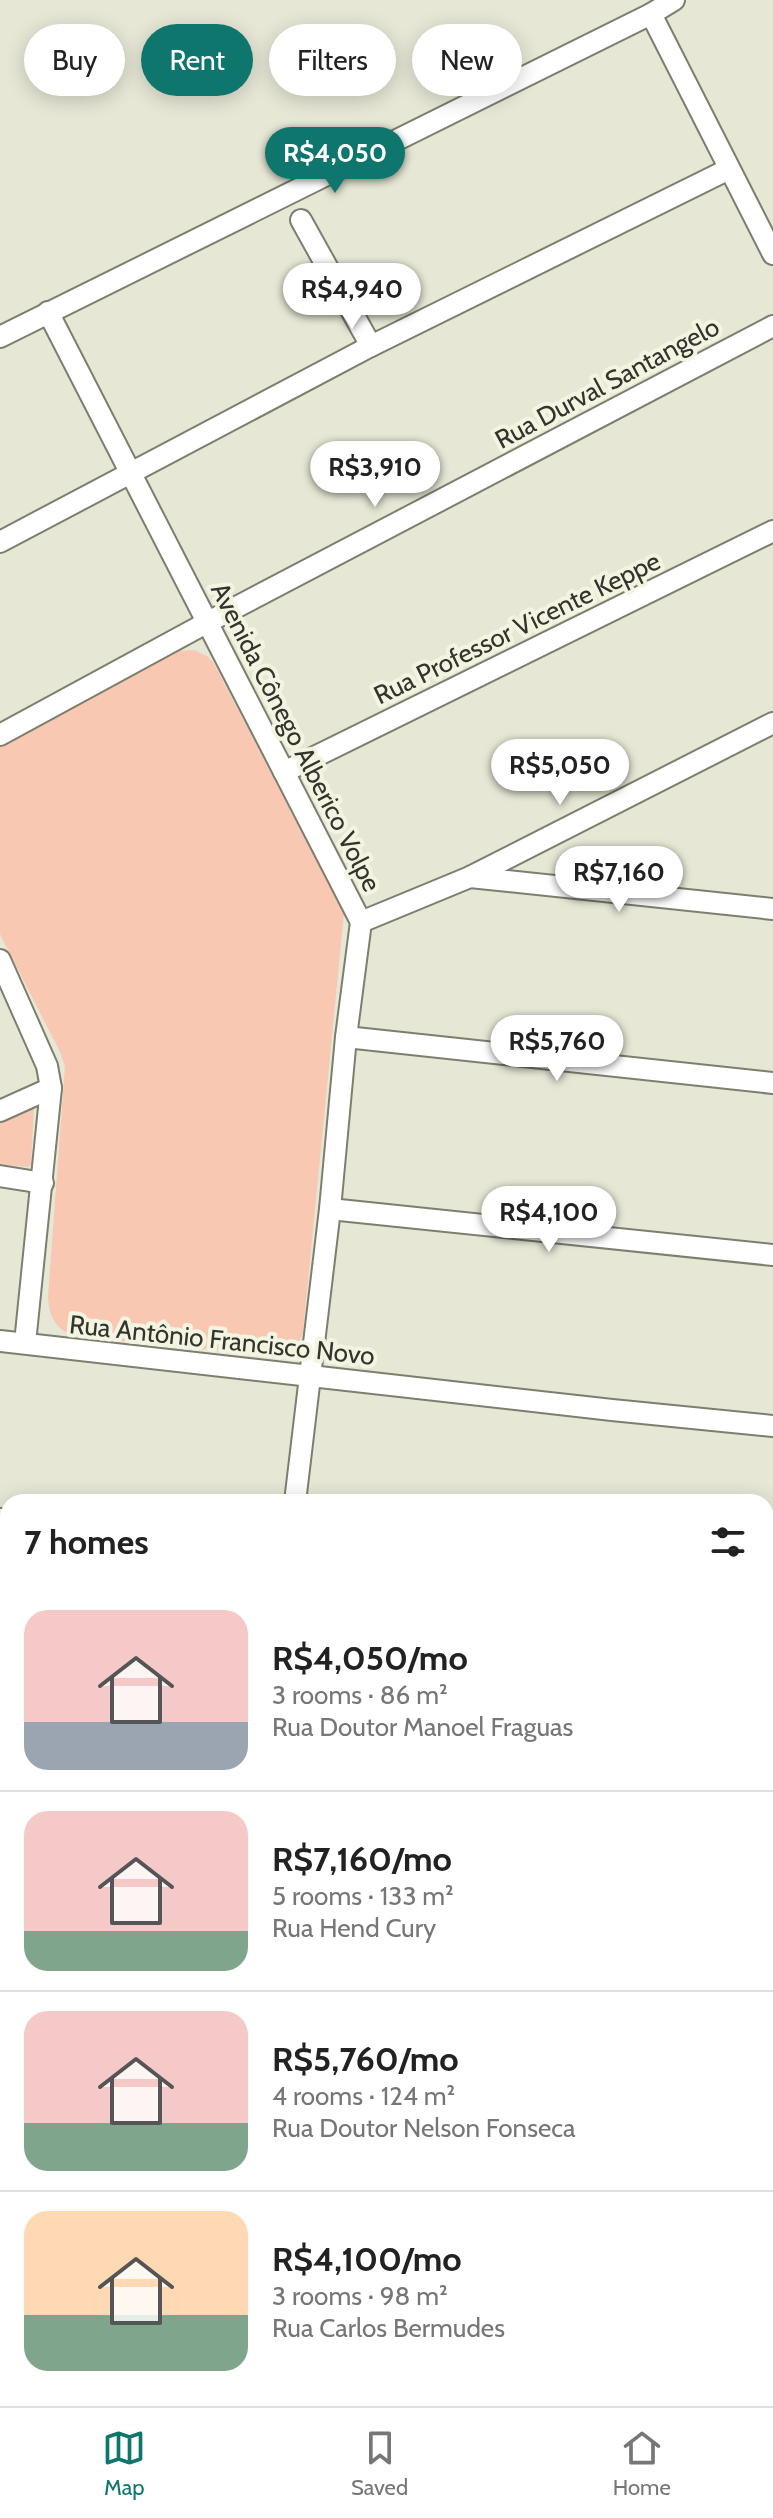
<!DOCTYPE html>
<html lang="en">
<head>
<meta charset="utf-8">
<style>
  body { margin:0; font-family:Cabin,sans-serif; background:#f2f2f2; color:#222; height:100vh; display:flex; flex-direction:column; font-size:30px; white-space:nowrap }
  * { box-sizing:border-box; margin:0 }
  p { font-size:26px; color:#767676 }
  .icon { flex:none; width:44px; height:44px; fill:none; stroke:currentColor; stroke-width:2; stroke-linecap:round; stroke-linejoin:round }
  .map { position:relative; flex:1; overflow:hidden }
  .drawer { position:absolute; left:0px; top:1494px; width:774px; height:912px; display:flex; flex-direction:column; background:#fff; border-radius:24px 24px 0 0; box-shadow:0 4px 20px #0003 }
  .drawer>* { flex:none }
  .top-card { position:absolute; left:24px; top:24px; width:726px; height:72px; display:flex; gap:16px }
  .price { position:absolute; translate:-50% -68px; padding:0 18px; border-radius:28px; background:#fff; color:#222; font-size:26px; line-height:52px; filter:drop-shadow(0 2px 4px #0008) }
  .price::after { content:''; position:absolute; left:50%; top:48px; width:24px; height:18px; margin-left:-12px; background:inherit; clip-path:polygon(0 0,100% 0,50% 100%) }
  .price.selected { background:#0f766e; color:#fff }
  ul { padding:0; list-style:none }
  li { display:flex; align-items:center; gap:24px; height:200px; padding:0 24px }
  li+li { border-top:2px solid #e0e0e0 }
  li span { display:grid; place-items:center; flex:none; width:224px; height:160px; border-radius:24px; color:#555 }
  li>.icon { margin-inline-start:auto }
  span .icon { width:96px; height:96px; fill:#fffc; stroke-width:1 }
  li b { font-size:34px }
  h2 { display:flex; justify-content:space-between; align-items:center; height:96px; padding:0 24px; font-size:34px }
  .tag { padding:0 28px; border-radius:36px; background:#fff; box-shadow:0 4px 20px #0003; font-size:28px; line-height:72px }
  .tag.selected { background:#0f766e; color:#fff }
  .tab-bar { display:flex; justify-content:space-around; align-items:center; height:112px; border-top:2px solid #e0e0e0; background:#fff; font-size:22px; color:#767676 }
  .tab-bar a { display:grid; justify-items:center; gap:4px }
  .tab-bar .selected { color:#0f766e }
  .map>svg:first-child { display:block }
  .green { fill:#f8c8b3 }
  .forest { fill:url(#forest-crowns) }
  .lines { fill:none; stroke-linecap:round; stroke-linejoin:round }
  .stream { stroke:#3b9a82; stroke-width:6 }
  .street-casing { stroke:#7d7e6d; stroke-width:24 }
  .secondary-casing { stroke:#7d7e6d; stroke-width:32 }
  .street { stroke:#fff; stroke-width:20 }
  .secondary { stroke:#fff; stroke-width:28 }
  .labels { text-anchor:middle; dominant-baseline:central; stroke-width:8; stroke-linejoin:round; paint-order:stroke }
  .street-label { font-size:26px; fill:#34342d; stroke:#f3f5e2 }
</style>
</head>
<body>
<div class="map">
<svg width="773" height="2406" viewBox="0 0 773 2406">
  <defs>
    <pattern id="forest-crowns" width="20" height="18" patternUnits="userSpaceOnUse" patternTransform="scale(2)"><rect width="20" height="18" fill="#f8c8b3"/><path d="M2 6a3 3 0 1 1 6 0M12 15a3 3 0 1 1 6 0" fill="none" stroke="#d5ac9a"/></pattern>
  </defs>
  <rect width="100%" height="100%" fill="#e6e7d5"/>
  <g class="green">
    <path d="M194 650 207 656 213 662 344 913 303 1332C299 1347 290 1352 276 1356L73 1336C55 1328 49 1316 48 1297L65 1066 60 1052 0 934V743L180 651Z"/>
    <path d="M34 1105 31 1164 28 1167 0 1164V1116Z"/>
  </g>
  <g class="forest">
    <path d="M773 2085V2306L766 2310V2086Z"/>
    <path d="M213 2398H753L754 2406H205Z"/>
  </g>
  <g class="lines">
    <g class="stream">
      <path d="M766 2197 773 2195"/>
      <path d="M365 2406 377 2398"/>
    </g>
    <g class="street-casing">
      <g id="street">
        <path d="M651 14 773 254"/>
        <path d="M301 220 371 346"/>
        <path d="M48 312 361 922 346 1037 330 1209 295 1502"/>
        <path d="M0 337 651 14 674 0"/>
        <path d="M0 542 371 346 729 169"/>
        <path d="M0 735 208 622 773 326"/>
        <path d="M284 772 773 531"/>
        <path d="M470 877 773 909"/>
        <path d="M361 922 470 877 773 723"/>
        <path d="M0 960 47 1066 51 1088 25 1343"/>
        <path d="M346 1037 773 1083"/>
        <path d="M0 1111 51 1088"/>
        <path d="M0 1176 43 1183"/>
        <path d="M330 1209 773 1255"/>
        <path d="M0 1341 612 1410 773 1426"/>
        <path d="M0 1519 8 1520"/>
        <path d="M766 1597 773 1598"/>
        <path d="M766 2035 773 2054"/>
        <path d="M766 2072 773 2071"/>
        <path d="M0 2163 8 2189"/>
      </g>
    </g>
    <g class="secondary-casing">
      <g id="secondary">
        <path d="M0 1702 8 1703"/>
        <path d="M766 1779H773"/>
      </g>
    </g>
    <use href="#street" class="street"/>
    <use href="#secondary" class="secondary"/>
  </g>
  <g class="labels">
    <g class="street-label">
      <text transform="translate(607 383) rotate(-28)">Rua Durval Santangelo</text>
      <text transform="translate(517 628) rotate(-26)">Rua Professor Vicente Keppe</text>
      <text transform="translate(296 737) rotate(63)">Avenida Cônego Alberico Volpe</text>
      <text transform="translate(222 1340) rotate(6)">Rua Antônio Francisco Novo</text>
    </g>
  </g>
</svg>
<b class="price selected" style="left:335px;top:195px">R$4,050</b>
<b class="price" style="left:352px;top:331px">R$4,940</b>
<b class="price" style="left:375px;top:509px">R$3,910</b>
<b class="price" style="left:560px;top:807px">R$5,050</b>
<b class="price" style="left:619px;top:914px">R$7,160</b>
<b class="price" style="left:557px;top:1083px">R$5,760</b>
<b class="price" style="left:549px;top:1254px">R$4,100</b>
<div class="top-card">
<a class="tag">Buy</a>
<a class="tag selected">Rent</a>
<a class="tag">Filters</a>
<a class="tag">New</a>
</div>
<section class="drawer">
<h2>7 homes<svg class="icon" aria-label="filters" viewBox="0 0 24 24"><path d="M4 7h16M4 17h16"/><circle cx="9" cy="7" r="2"/><circle cx="15" cy="17" r="2"/></svg></h2>
<ul>
<li><span style="background:linear-gradient(#f6c9c9 70%,#9aa5b1 0)"><svg class="icon" aria-label="home" viewBox="0 0 24 24"><path d="M3 11l9-7 9 7M6 9v11h12V9"/></svg></span><div><b>R$4,050/mo</b><p>3 rooms · 86 m²</p><p>Rua Doutor Manoel Fraguas</p></div></li>
<li><span style="background:linear-gradient(#f6c9c9 75%,#7fa58c 0)"><svg class="icon" aria-label="home" viewBox="0 0 24 24"><path d="M3 11l9-7 9 7M6 9v11h12V9"/></svg></span><div><b>R$7,160/mo</b><p>5 rooms · 133 m²</p><p>Rua Hend Cury</p></div></li>
<li><span style="background:linear-gradient(#f6c9c9 70%,#7fa58c 0)"><svg class="icon" aria-label="home" viewBox="0 0 24 24"><path d="M3 11l9-7 9 7M6 9v11h12V9"/></svg></span><div><b>R$5,760/mo</b><p>4 rooms · 124 m²</p><p>Rua Doutor Nelson Fonseca</p></div></li>
<li><span style="background:linear-gradient(#ffd9b3 65%,#7fa58c 0)"><svg class="icon" aria-label="home" viewBox="0 0 24 24"><path d="M3 11l9-7 9 7M6 9v11h12V9"/></svg></span><div><b>R$4,100/mo</b><p>3 rooms · 98 m²</p><p>Rua Carlos Bermudes</p></div></li>
</ul>
</section>
</div>
<nav class="tab-bar">
<a class="selected"><svg class="icon" aria-label="map" viewBox="0 0 24 24"><path d="M3 6l6-2 6 2 6-2v14l-6 2-6-2-6 2zM9 4v14M15 6v14"/></svg>Map</a>
<a><svg class="icon" aria-label="saved" viewBox="0 0 24 24"><path d="M7 4h10v16l-5-4-5 4z"/></svg>Saved</a>
<a><svg class="icon" aria-label="home" viewBox="0 0 24 24"><path d="M3 11l9-7 9 7M6 9v11h12V9"/></svg>Home</a>
</nav>
</body>
</html>
